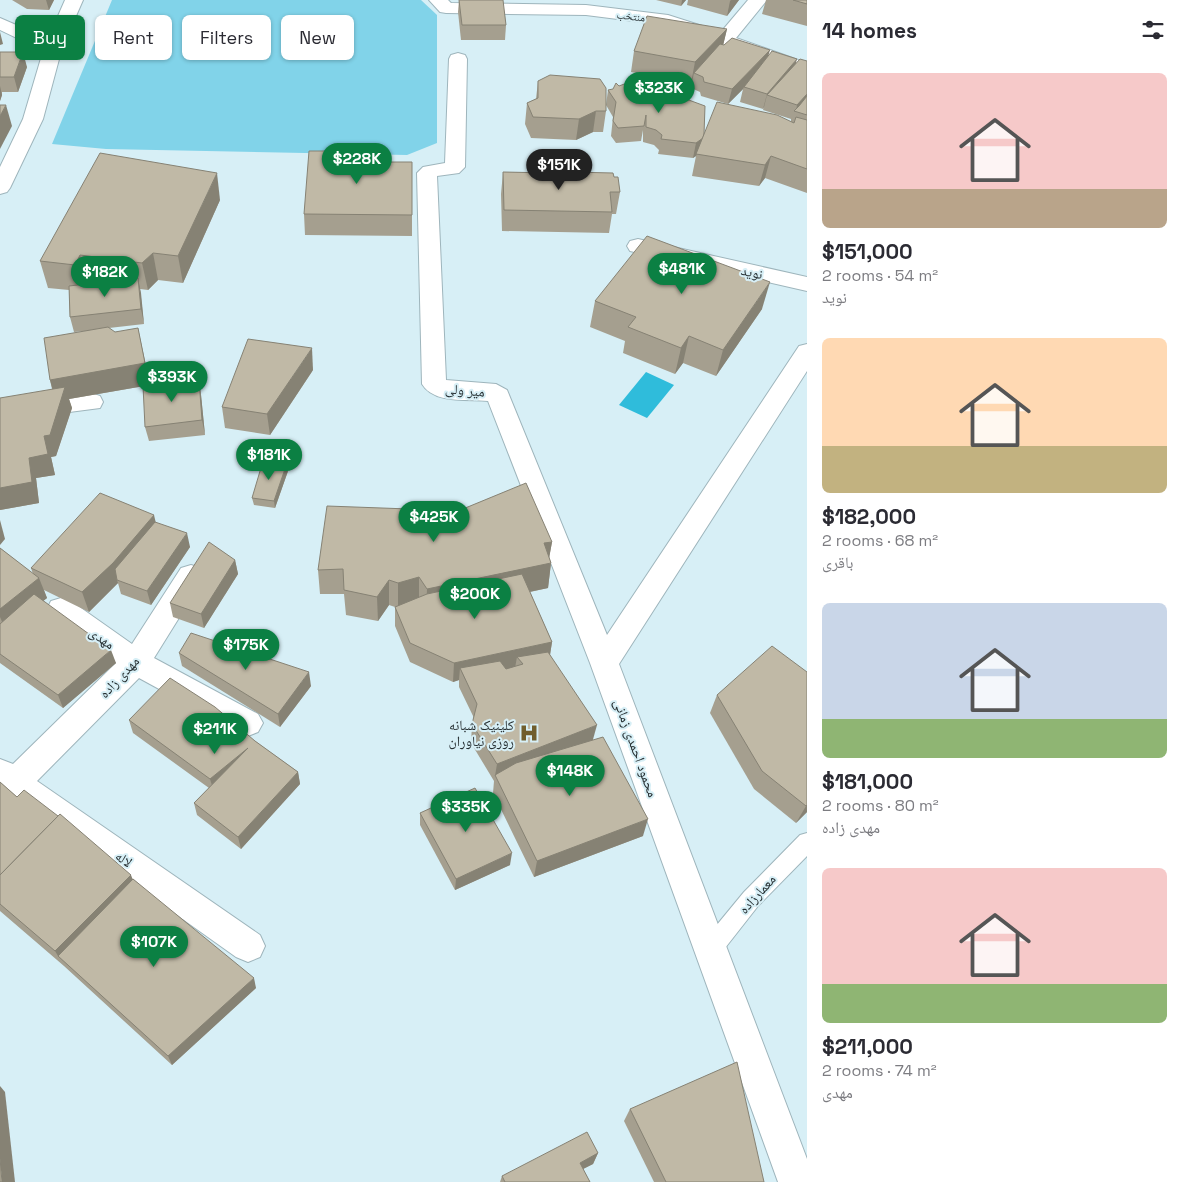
<!DOCTYPE html>
<html lang="en">
<head>
<meta charset="utf-8">
<style>
  body { margin:0; font-family:"Space Grotesk","Noto Naskh Arabic",sans-serif; background:#f2f2f3; color:#2b2b33; height:100vh; display:flex; flex-direction:column; font-size:19px; white-space:nowrap }
  * { box-sizing:border-box; margin:0 }
  p { font-size:16px; color:#7c7c81 }
  .icon { flex:none; width:28px; height:28px; fill:none; stroke:currentColor; stroke-width:2; stroke-linecap:round; stroke-linejoin:round }
  .map { position:relative; flex:1; overflow:hidden }
  .drawer { display:flex; flex-direction:column; background:#fff; width:375px }
  .drawer>* { flex:none }
  .hud { position:absolute; left:15px; top:15px; width:475px; height:45px; display:flex; gap:10px }
  .price { position:absolute; translate:-50% -42px; padding:0 11px; border-radius:18px; background:#0b8043; color:#fff; font-size:16px; line-height:32px; filter:drop-shadow(0 1px 2px #0008) }
  .price::after { content:''; position:absolute; left:50%; top:30px; width:15px; height:11px; margin-left:-8px; background:inherit; clip-path:polygon(0 0,100% 0,50% 100%) }
  .price.selected { background:#222; color:#fff }
  ul { padding:0; list-style:none }
  li { display:grid; align-content:center; gap:10px; height:265px; padding:0 15px }
  li span { display:grid; place-items:center; height:155px; border-radius:8px; color:#555 }
  li>.icon { margin-inline-start:auto }
  span .icon { width:90px; height:90px; fill:#fffc; stroke-width:1 }
  li b { font-size:21px }
  h2 { display:flex; justify-content:space-between; align-items:center; height:60px; padding:0 15px; font-size:21px }
  .pill { padding:0 18px; border-radius:8px; background:#fff; box-shadow:0 1px 4px #0004; font-size:18px; line-height:45px }
  .pill.selected { background:#0b8043; color:#fff }
  main { display:flex; flex:1; min-height:0 }
  .map>svg:first-child { display:block }
  .green { fill:#81d3e9 }
  .water { fill:#2fbcdb }
  .lines { fill:none; stroke-linecap:round; stroke-linejoin:round }
  .lane-casing { stroke:#9eb5bc; stroke-width:2 }
  .street-casing { stroke:#9eb5bc; stroke-width:2 }
  .secondary-casing { stroke:#9eb5bc; stroke-width:2 }
  .lane { fill:#fff; fill-rule:evenodd }
  .street { fill:#fff; fill-rule:evenodd }
  .secondary { fill:#fff; fill-rule:evenodd }
  .wall { fill:#a59f8f; fill-rule:evenodd }
  .shaded-wall { fill:#868274 }
  .building { fill:#c0b9a6; stroke:#868274 }
  .labels { text-anchor:middle; dominant-baseline:central; stroke-width:4; stroke-linejoin:round; paint-order:stroke }
  .far-street-label { font-size:11px; fill:#262f32; stroke:#d7eff6 }
  .street-label { font-size:14px; fill:#262f32; stroke:#d7eff6 }
  .poi-label { font-size:14px; fill:#262f32; stroke:#d7eff6; text-anchor:end }
</style>
</head>
<body>
<main>
<div class="map">
<svg width="807" height="1182" viewBox="0 0 807 1182">
  <rect width="100%" height="100%" fill="#d7eff6"/>
  <path class="green" d="M112 0H421L437 15V143L407 155 106 149 52 144Z"/>
  <path class="water" d="M646 372 674 385 647 418 619 405Z"/>
  <g class="lines">
    <g class="lane-casing">
      <path id="lane" d="M807 833V856L758 906 718 957 710 960 702 957 699 950 702 943 744 892 800 835Z"/>
    </g>
    <g class="street-casing">
      <g id="street">
        <path d="M429 0H448L451 3 586 5 668 15 721 32 748 0H767L736 38 807 63V75L665 25 586 15 446 13 440 12Z"/>
        <path d="M0 18 60 44 62 48 60 52H46L0 30Z"/>
        <path d="M458 53 465 55 467 59 465 167 459 173 437 176 446 380 496 384 507 390 607 635 799 346 807 344V371L619 664 807 1159V1182H778L590 663 488 401C467 399 434 404 422 384L417 173 423 167 445 163 449 59 451 55Z"/>
        <path d="M638 239 807 277V291L630 251 627 246 630 241Z"/>
        <path d="M91 393 100 396 103 402 100 408 0 421V403Z"/>
        <path d="M191 565 201 568 205 576 154 658 258 714 263 723 258 732 248 736 238 732 139 678 37 781 260 935 265 946 260 957 248 962 236 957 0 789V759L13 764 116 663 51 617 47 609 51 601 61 598 71 601 132 644 181 568Z"/>
      </g>
    </g>
    <g class="secondary-casing">
      <path id="secondary" d="M65 0H83L62 48 43 119 10 188 7 192 0 194V167L23 119 44 48Z"/>
    </g>
    <use href="#lane" class="lane"/>
    <use href="#street" class="street"/>
    <use href="#secondary" class="secondary"/>
  </g>
  <g class="wall">
    <path d="M12 0H54L49 10 27 9Z"/>
    <path d="M459 0 506 25 505 40H461L458 12Z"/>
    <path d="M656 0H686L681 6Z"/>
    <path d="M688 0H739L727 16 687 5Z"/>
    <path d="M766 0H807V26L762 14Z"/>
    <path d="M727 29 723 45 796 63 807 61V193L765 178 759 186 692 176 696 156 693 158 658 154 659 150 654 145 643 142V130L641 141 616 143 611 136 613 117 606 105 608 90 645 102 704 134 791 121V119L763 110 764 107 763 109 740 102 743 89 728 104 701 96 700 92 691 88 692 82 691 83 631 72 634 51Z"/>
    <path d="M0 52 27 67 18 92H2V95L0 101Z"/>
    <path d="M538 81 606 111 603 132H593L576 140 531 138 525 124 527 103 536 99Z"/>
    <path d="M373 151V162H412V236L305 235 304 214Z"/>
    <path d="M552 165 571 172 614 177 620 192 616 214H612L609 233 502 231 501 194 503 172 551 173Z"/>
    <path d="M220 200 183 283 158 280 148 290 140 289 144 324 109 328 150 385 69 399 72 408 56 456 51 457 55 475 36 478 39 503 0 510 52 389 50 380 87 331 74 332 70 317 69 290 48 288 40 261ZM87 281 96 283 86 284Z"/>
    <path d="M595 301 762 309 716 376 683 363 675 374 623 353 625 341 590 327Z"/>
    <path d="M313 370 270 435 225 428 222 407Z"/>
    <path d="M201 395 205 435 149 441 145 427Z"/>
    <path d="M288 471 275 508 254 505 252 498Z"/>
    <path d="M410 519 552 542 549 558 551 563 548 588 530 592 552 642 550 655 593 740 643 836 534 877 493 793 494 781 471 743 472 724 474 718 459 687V680L453 682 410 662 395 626V607L389 605 378 621 346 615 344 594H320L318 570Z"/>
    <path d="M155 522 190 547 151 605 121 594 118 583 89 612 44 590 47 598 43 601 116 663 63 708 0 663V548L33 574 31 568Z"/>
    <path d="M235 560 238 574 204 628 173 617 170 603Z"/>
    <path d="M179 653 311 686 280 727 182 666Z"/>
    <path d="M807 672V812L796 823 754 789 710 713 717 695Z"/>
    <path d="M129 720 255 741 298 772 300 784 241 849 197 815 194 803 209 788 133 733Z"/>
    <path d="M0 782 17 797 133 879 256 988 172 1065 64 966 0 911Z"/>
    <path d="M420 813 510 865 455 890 420 825Z"/>
    <path d="M630 1109 764 1182H654L624 1121Z"/>
    <path d="M598 1153 593 1164 583 1169 590 1182H500L502 1176Z"/>
  </g>
  <g class="shaded-wall">
    <path d="M46 0H54L49 10Z"/>
    <path d="M682 0H686L681 6Z"/>
    <path d="M731 0H739L727 16 730 1Z"/>
    <path d="M727 29 722 50 694 73 692 82 691 83 695 62Z"/>
    <path d="M0 32 3 44 0 45Z"/>
    <path d="M770 50 766 64 744 87 743 89 728 104 732 89Z"/>
    <path d="M23 52 27 67 18 92 14 77Z"/>
    <path d="M797 59 793 74 767 95 764 107 763 109 767 94Z"/>
    <path d="M0 86 2 95 0 101Z"/>
    <path d="M807 94V104L796 111 797 105Z"/>
    <path d="M6 105 12 126 0 149V116Z"/>
    <path d="M596 111 593 132 576 140 579 119Z"/>
    <path d="M704 137 696 156 693 158 696 143Z"/>
    <path d="M771 156 765 178 759 186 765 165Z"/>
    <path d="M217 173 220 200 183 283 178 256Z"/>
    <path d="M153 253 158 280 148 290 142 263Z"/>
    <path d="M80 255 87 281 82 292 75 265Z"/>
    <path d="M138 278 141 293 144 324 141 309Z"/>
    <path d="M770 282 762 309 716 376 723 350Z"/>
    <path d="M138 328 150 385 69 399 72 408 56 456 51 457 55 475 36 478 39 503 0 510V488L29 458 44 436 56 402 50 380Z"/>
    <path d="M689 336 683 363 675 374 681 348Z"/>
    <path d="M312 348 313 370 270 435 267 414Z"/>
    <path d="M199 380 201 395 205 435 202 420Z"/>
    <path d="M287 463 288 471 275 508 274 501Z"/>
    <path d="M154 515 159 536 117 580 118 583 89 612 82 592Z"/>
    <path d="M0 520 5 539 0 545Z"/>
    <path d="M187 533 190 547 151 605 147 591Z"/>
    <path d="M552 542 548 564 551 563 548 588 426 613 427 589 544 543Z"/>
    <path d="M235 560 238 574 204 628 201 614Z"/>
    <path d="M419 577V602L398 608V583Z"/>
    <path d="M39 578 47 598 6 631 0 617V609Z"/>
    <path d="M389 580V605L378 621 377 597Z"/>
    <path d="M552 642 549 661 523 664 517 657 515 668 465 679 460 668 459 680 453 682 454 663Z"/>
    <path d="M111 650 116 663 63 708 58 695Z"/>
    <path d="M309 672 311 686 280 727 278 714Z"/>
    <path d="M597 725 592 743 495 776 497 764Z"/>
    <path d="M248 748 214 792 210 779Z"/>
    <path d="M298 772 300 784 241 849 238 837Z"/>
    <path d="M807 805V812L796 823 806 806Z"/>
    <path d="M648 819 643 836 534 877 537 861Z"/>
    <path d="M512 853 510 865 455 890 456 879Z"/>
    <path d="M131 875 137 891 58 956 55 951Z"/>
    <path d="M254 978 256 988 172 1065 168 1056Z"/>
    <path d="M0 1086 5 1092 15 1182H2L0 1158Z"/>
    <path d="M598 1153 593 1164 575 1173 580 1163Z"/>
  </g>
  <g class="building">
    <path d="M459 0H503L506 25H462Z"/>
    <path d="M793 0H807V4Z"/>
    <path d="M647 16 727 29 695 62 634 51Z"/>
    <path d="M732 38 770 50 732 89 704 82 703 77 694 73 720 44 724 45Z"/>
    <path d="M772 51 797 59 767 94 744 87Z"/>
    <path d="M0 52H23L14 77H0Z"/>
    <path d="M800 59 807 61V94L797 105 767 95Z"/>
    <path d="M550 75 600 79 606 88V111H596L579 119 533 117 527 103 538 98V81Z"/>
    <path d="M616 83 619 86 627 83H637L642 86 646 98 643 101 646 103 649 100 658 97 670 101 673 98 686 99 705 106 704 134 703 138 696 143 661 139 662 135 656 130 646 127V115L644 126 618 128 613 121 616 102 608 90 613 89Z"/>
    <path d="M807 96V115L794 111 799 106Z"/>
    <path d="M717 102 777 115 794 123 796 117 807 120V169L771 156 765 165 696 154Z"/>
    <path d="M0 105H6L0 116Z"/>
    <path d="M309 151H373L372 162H412V215L304 214Z"/>
    <path d="M100 153 217 173 178 256 153 253 142 263 80 255 75 265 40 261Z"/>
    <path d="M552 165H571V172L613 173 614 177H618L620 192H610L612 212 504 210 503 172 552 173Z"/>
    <path d="M647 236 770 282 723 350 689 336 681 348 628 327 636 317 595 301Z"/>
    <path d="M138 278 141 309 70 317 69 286Z"/>
    <path d="M108 327 115 332 138 328 145 363 50 380 44 338Z"/>
    <path d="M248 339 312 348 267 414 222 407Z"/>
    <path d="M199 380 202 420 145 427 143 386Z"/>
    <path d="M65 387 50 435 44 436 48 454 29 458 32 482 0 488V398Z"/>
    <path d="M263 461 287 463 274 501 252 498Z"/>
    <path d="M526 483 552 542 544 543 551 563 427 589 419 577 398 583 389 580 377 597 344 590 343 569 318 570 327 506 409 509 410 519 457 520 458 511Z"/>
    <path d="M100 493 154 515 113 563 82 592 31 568Z"/>
    <path d="M155 522 187 533 147 591 117 580 115 569Z"/>
    <path d="M209 542 235 560 201 614 170 603Z"/>
    <path d="M0 548 39 578 0 609Z"/>
    <path d="M522 574 552 642 454 663 410 643 395 607 427 594Z"/>
    <path d="M34 594 111 650 58 695 0 654V624Z"/>
    <path d="M191 633 309 672 278 714 179 653Z"/>
    <path d="M772 646 807 672V805L806 806 762 771 717 695Z"/>
    <path d="M548 652 597 725 497 764 472 724 477 704 460 668 500 661 506 669 523 664 517 657Z"/>
    <path d="M170 678 215 707 255 741 298 772 238 837 194 803 248 748 210 779 129 720Z"/>
    <path d="M603 737 648 819 537 861 495 775 516 763Z"/>
    <path d="M0 782 17 797 24 790 58 816 0 875Z"/>
    <path d="M475 788 512 853 456 879 420 813Z"/>
    <path d="M60 814 131 875 55 951 0 904V875Z"/>
    <path d="M133 879 254 978 168 1056 58 956Z"/>
    <path d="M737 1062 764 1182H666L630 1109Z"/>
    <path d="M587 1132 598 1153 580 1163 590 1182H505L502 1176Z"/>
    <path d="M0 1158 2 1182H0Z"/>
  </g>
  <defs>
    <g id="hospital-bare" transform="scale(1.5)"><path d="M-5-5h3v3.5h4V-5h3V5h-3V1.5h-4V5h-3Z" fill="#705e2d" stroke="#d7eff6" stroke-width="2.5" paint-order="stroke"/></g>
  </defs>
  <g fill-rule="evenodd">
    <use href="#hospital-bare" x="529" y="733"/>
  </g>
  <g class="labels">
    <g class="far-street-label">
      <text transform="translate(631 16) rotate(7)">منتخب</text>
    </g>
    <g class="street-label">
      <text transform="translate(752 272) rotate(13)">نوید</text>
      <text transform="translate(465 390) rotate(5)">میر ولی</text>
      <text transform="translate(102 638) rotate(35)">مهدی</text>
      <text transform="translate(119 677) rotate(-47)">مهدی زاده</text>
      <text transform="translate(636 748) rotate(70)">محمود احمدی زمانی</text>
      <text transform="translate(124 859) rotate(35)">لاله</text>
      <text transform="translate(757 894) rotate(-48)">معمارزاده</text>
    </g>
    <g class="poi-label">
      <text x="514" y="725">کلینیک شبانه<tspan x="514" dy="16">روزی نیاوران</tspan></text>
    </g>
  </g>
</svg>
<b class="price" style="left:659px;top:114px">$323K</b>
<b class="price" style="left:357px;top:185px">$228K</b>
<b class="price selected" style="left:559px;top:191px">$151K</b>
<b class="price" style="left:682px;top:295px">$481K</b>
<b class="price" style="left:105px;top:298px">$182K</b>
<b class="price" style="left:172px;top:403px">$393K</b>
<b class="price" style="left:269px;top:481px">$181K</b>
<b class="price" style="left:434px;top:543px">$425K</b>
<b class="price" style="left:475px;top:620px">$200K</b>
<b class="price" style="left:246px;top:671px">$175K</b>
<b class="price" style="left:215px;top:755px">$211K</b>
<b class="price" style="left:570px;top:797px">$148K</b>
<b class="price" style="left:466px;top:833px">$335K</b>
<b class="price" style="left:154px;top:968px">$107K</b>
<div class="hud">
<a class="pill selected">Buy</a>
<a class="pill">Rent</a>
<a class="pill">Filters</a>
<a class="pill">New</a>
</div>
</div>
<section class="drawer">
<h2>14 homes<svg class="icon" aria-label="filters" viewBox="0 0 24 24"><path d="M4 7h16M4 17h16"/><circle cx="9" cy="7" r="2"/><circle cx="15" cy="17" r="2"/></svg></h2>
<ul>
<li><span style="background:linear-gradient(#f6c9c9 75%,#b9a48a 0)"><svg class="icon" aria-label="home" viewBox="0 0 24 24"><path d="M3 11l9-7 9 7M6 9v11h12V9"/></svg></span><div><b>$151,000</b><p>2 rooms · 54 m²</p><p>نوید</p></div></li>
<li><span style="background:linear-gradient(#ffd9b3 70%,#c2b280 0)"><svg class="icon" aria-label="home" viewBox="0 0 24 24"><path d="M3 11l9-7 9 7M6 9v11h12V9"/></svg></span><div><b>$182,000</b><p>2 rooms · 68 m²</p><p>باقری</p></div></li>
<li><span style="background:linear-gradient(#c9d6e8 75%,#8fb573 0)"><svg class="icon" aria-label="home" viewBox="0 0 24 24"><path d="M3 11l9-7 9 7M6 9v11h12V9"/></svg></span><div><b>$181,000</b><p>2 rooms · 80 m²</p><p>مهدی زاده</p></div></li>
<li><span style="background:linear-gradient(#f6c9c9 75%,#8fb573 0)"><svg class="icon" aria-label="home" viewBox="0 0 24 24"><path d="M3 11l9-7 9 7M6 9v11h12V9"/></svg></span><div><b>$211,000</b><p>2 rooms · 74 m²</p><p>مهدی</p></div></li>
</ul>
</section>
</main>
</body>
</html>
